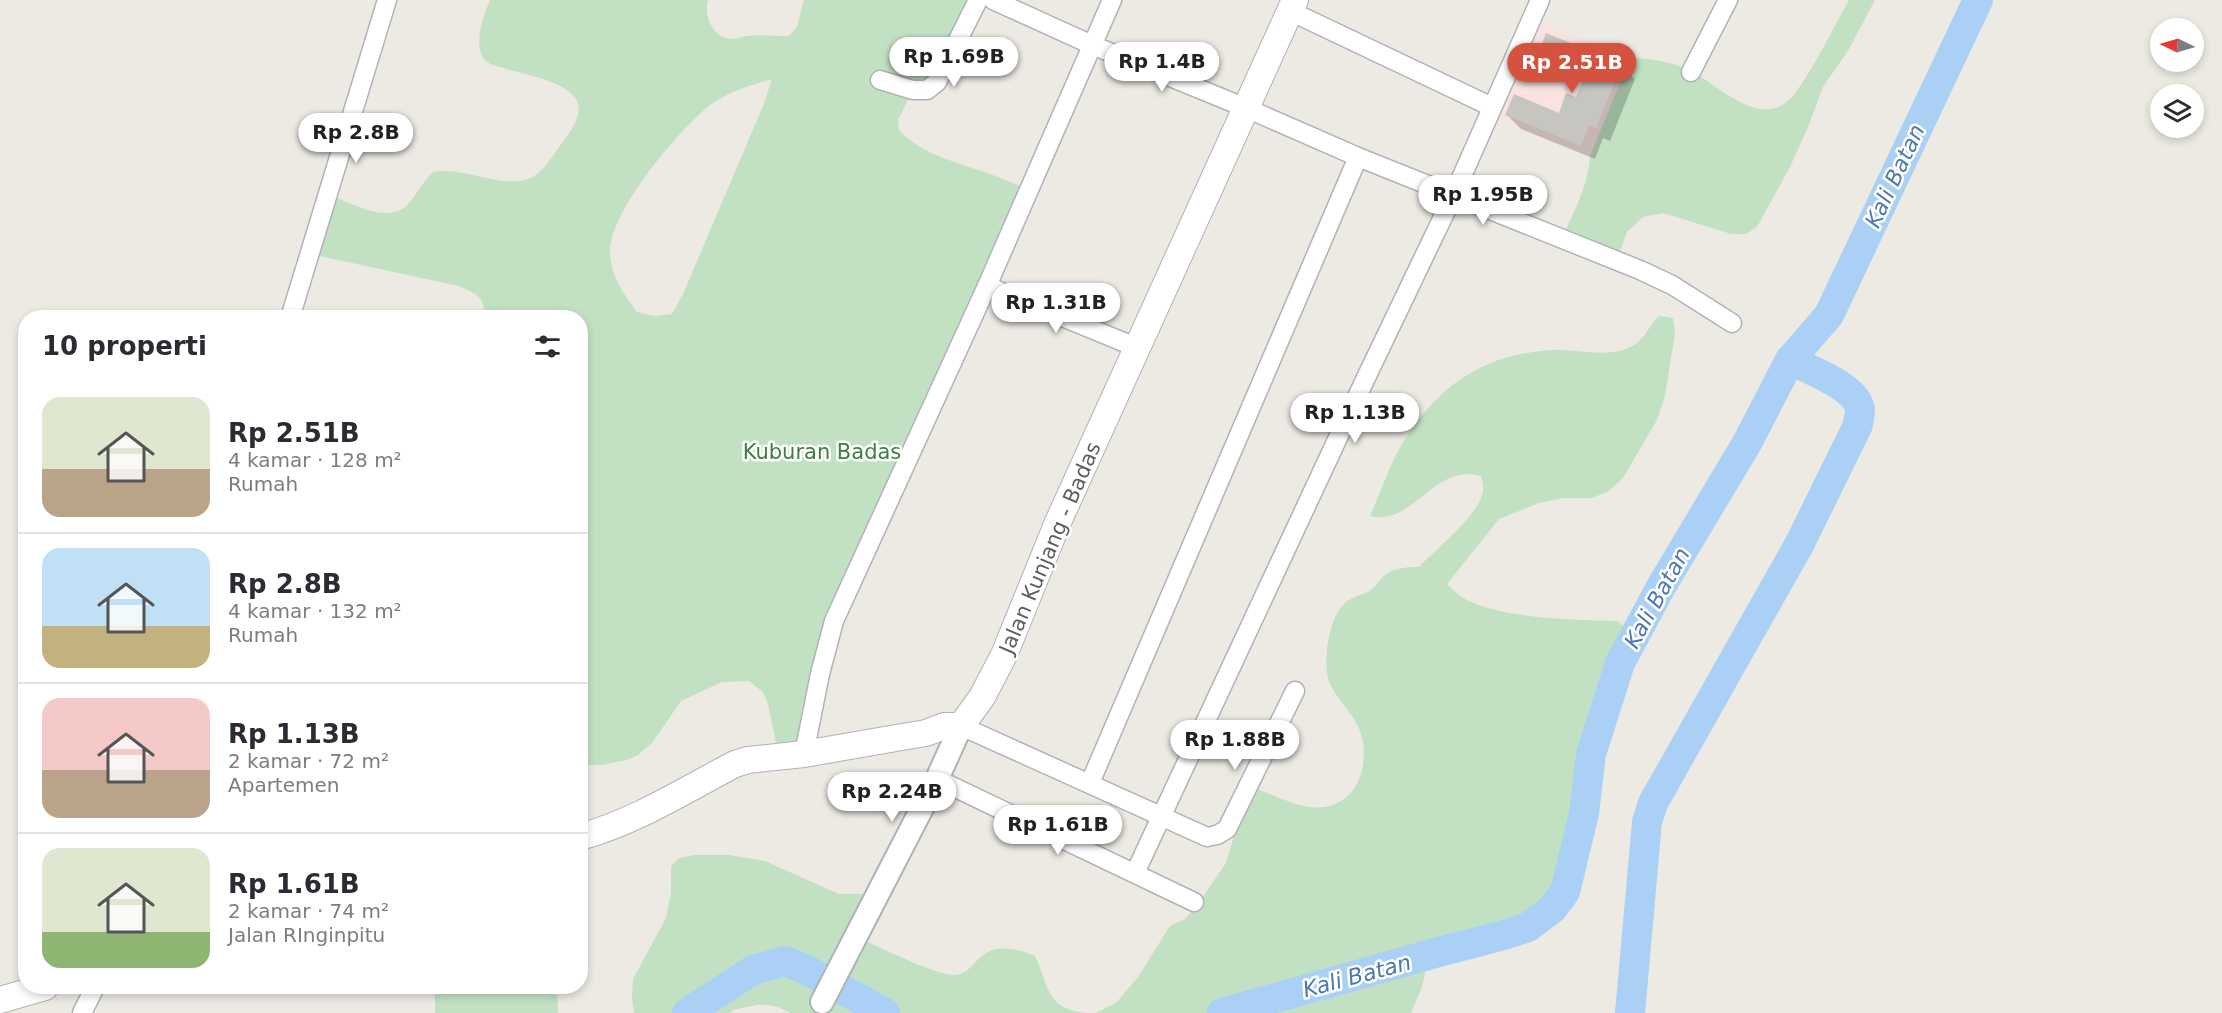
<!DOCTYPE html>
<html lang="id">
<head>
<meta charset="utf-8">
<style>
  body { margin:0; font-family:"DejaVu Sans",sans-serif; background:#f2f2f3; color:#2b2b33; height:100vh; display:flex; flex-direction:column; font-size:22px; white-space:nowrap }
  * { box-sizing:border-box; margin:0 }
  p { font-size:20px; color:#7c7c81 }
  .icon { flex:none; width:33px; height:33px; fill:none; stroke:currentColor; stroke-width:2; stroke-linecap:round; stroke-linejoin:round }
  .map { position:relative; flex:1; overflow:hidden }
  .sheet { position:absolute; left:18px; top:310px; width:570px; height:684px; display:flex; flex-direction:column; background:#fff; border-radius:24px; box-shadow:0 3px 9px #0003 }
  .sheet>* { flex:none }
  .needle { width:39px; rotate:275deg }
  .controls { position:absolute; left:2150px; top:18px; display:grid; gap:12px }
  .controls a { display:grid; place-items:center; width:54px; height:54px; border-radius:50%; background:#fff; box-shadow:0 3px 9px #0003; font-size:30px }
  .price { position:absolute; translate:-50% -51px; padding:0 14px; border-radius:21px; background:#fff; color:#222; font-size:20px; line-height:39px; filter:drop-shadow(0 2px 3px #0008) }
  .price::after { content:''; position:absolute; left:50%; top:36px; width:18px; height:14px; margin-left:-9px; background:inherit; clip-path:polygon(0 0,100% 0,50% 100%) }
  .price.active { background:#d5523f; color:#fff }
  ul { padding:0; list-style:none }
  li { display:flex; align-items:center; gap:18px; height:150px; padding:0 24px }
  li+li { border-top:2px solid #e1e1e2 }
  li span { display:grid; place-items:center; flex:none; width:168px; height:120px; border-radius:18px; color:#555 }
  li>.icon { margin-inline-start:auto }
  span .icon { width:72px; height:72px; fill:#fffc; stroke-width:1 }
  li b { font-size:26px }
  h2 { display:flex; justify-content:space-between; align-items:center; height:72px; padding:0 24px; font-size:26px }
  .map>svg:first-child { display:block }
  .medical { fill:#f8e3e0 }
  .green { fill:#c2e1c3; fill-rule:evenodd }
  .shadow { fill:#0003 }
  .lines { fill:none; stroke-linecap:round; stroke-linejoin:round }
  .river { stroke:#aad1f5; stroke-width:30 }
  .building { fill:#c7c5c0 }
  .minor-casing { stroke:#b0b3b6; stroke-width:21 }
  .tertiary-casing { stroke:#b0b3b6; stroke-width:26 }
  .secondary-casing { stroke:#afb2b6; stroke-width:28 }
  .minor { stroke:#fff; stroke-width:18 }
  .tertiary { stroke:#fff; stroke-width:22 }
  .secondary { stroke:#fff; stroke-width:26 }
  .labels { text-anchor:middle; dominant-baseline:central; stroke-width:5; stroke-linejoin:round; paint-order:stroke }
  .park-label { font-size:21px; fill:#3e7e43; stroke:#fff }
  .street-label { font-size:21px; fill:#5b5e62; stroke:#fff }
  .water-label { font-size:22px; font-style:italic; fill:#4d77ad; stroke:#fff }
</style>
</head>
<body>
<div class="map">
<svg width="2222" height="1013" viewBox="0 0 2222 1013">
  <rect width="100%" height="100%" fill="#eceae3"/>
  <path class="medical" d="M1531 19 1630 58 1590 156 1489 115Z"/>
  <g class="green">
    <path d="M490 0H708C703 16 713 38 732 39 736 39 741 37 746 36 760 35 775 36 789 36L797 27 804 0H978L937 82 913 90 898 120 899 130C920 152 944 158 972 168 992 174 1010 182 1029 189L853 576 804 754 779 757 768 704 763 692 749 681 722 682 681 701 652 743 638 755 627 760 601 765H583L581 763 580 318H485C484 296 478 295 459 286L310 254 328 194C349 202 387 225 407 205 417 195 422 182 433 172 462 167 490 184 519 181 537 180 547 164 557 150 565 139 574 128 578 115 587 83 523 75 503 68 498 66 490 65 486 61 472 47 483 16 490 0ZM772 79 763 106 683 294 672 314 654 316 637 312C624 294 612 278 610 255 607 214 678 131 709 106 727 92 751 85 772 79Z"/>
    <path d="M1849 0H1875L1849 49 1823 87 1808 127 1790 167 1757 227 1746 234H1731L1663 213 1643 217 1627 232 1617 260 1562 238C1574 212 1588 186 1590 156L1630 58C1653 59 1672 61 1693 72 1723 89 1766 134 1796 92 1816 64 1832 30 1849 0Z"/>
    <path d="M1659 316 1673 318 1675 333 1665 396 1657 420 1623 478 1609 491 1592 498H1564L1539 503 1499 519 1447 584C1452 589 1458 595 1465 599 1503 619 1573 620 1617 621L1628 629 1635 636 1620 663 1591 754 1584 813 1565 892 1553 908 1528 927 1504 935 1435 953 1427 964 1422 987 1411 1013H1096L1116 1003 1138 977 1170 926 1186 918 1202 898 1226 863 1234 836 1227 829 1248 785C1265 792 1282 800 1300 805 1346 818 1371 779 1362 737 1357 717 1340 703 1331 686 1321 668 1328 619 1344 604 1349 598 1361 595 1368 592 1374 588 1377 584 1381 579 1390 568 1406 567 1419 567 1436 549 1481 514 1483 490 1484 485 1482 480 1481 476 1433 463 1413 527 1370 516 1381 492 1389 466 1402 444 1438 385 1485 353 1554 350 1581 349 1617 361 1639 341 1647 334 1651 323 1659 316Z"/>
    <path d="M695 855H729L765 861 839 894H878L857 937C878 946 938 977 956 975 970 973 975 960 986 953 1001 944 1020 950 1035 956 1050 987 1045 1010 1089 1013H790C769 1000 755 1005 733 1010L730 1013H634L632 997 633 979 666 918 671 892V866L679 858Z"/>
    <path d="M435 987H557L558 1013H435Z"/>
  </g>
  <path class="shadow" d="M1542 46 1621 65 1635 79 1610 141 1603 138 1595 159 1521 129 1507 115H1560L1577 99 1585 80 1571 74Z"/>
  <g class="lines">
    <g class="river">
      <path d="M687 1013 753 970 785 961 805 969 885 1013"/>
      <path d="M1222 1013 1435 953 1504 935 1528 927 1553 908 1565 892 1584 813 1591 754 1620 663 1662 585 1747 443 1790 360 1829 315 1978 0"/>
      <path d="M1630 1013 1647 822 1653 803 1800 543 1858 425C1858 421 1860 415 1860 411 1859 387 1809 370 1790 360"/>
    </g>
  </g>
  <path class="building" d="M1546 33 1622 64 1596 128 1589 125 1581 146 1505 115 1514 94 1559 113 1566 93 1576 97 1586 73 1555 61 1558 54 1541 47Z"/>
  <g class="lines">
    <g class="minor-casing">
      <g id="minor">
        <path d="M993 0 1092 45 1246 108 1358 157 1640 270 1672 285 1732 323"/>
        <path d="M1290 11 1492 107"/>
        <path d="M1691 72 1728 0"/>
        <path d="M880 80 913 90H927L937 82 978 0"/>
        <path d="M987 286 1138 348"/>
        <path d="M290 318 387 0"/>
        <path d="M961 726 1207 837 1217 835 1227 829 1295 691"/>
        <path d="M804 754 820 674 834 621 987 286 1112 0"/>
        <path d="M937 779 1194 902"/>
        <path d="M1090 783 1358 157"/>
        <path d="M1135 873 1363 384 1454 194 1540 0"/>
        <path d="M82 1013 95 987"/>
      </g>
    </g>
    <g class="tertiary-casing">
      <path id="tertiary" d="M822 1002 937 779 961 726"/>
    </g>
    <g class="secondary-casing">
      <g id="secondary">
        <path d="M580 837C635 822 685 790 735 764L748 760 804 754 896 738 926 733 944 726H961L982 697 1004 655 1058 522 1295 0"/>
        <path d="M0 1000 45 987"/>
      </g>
    </g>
    <use href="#minor" class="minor"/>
    <use href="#tertiary" class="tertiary"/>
    <use href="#secondary" class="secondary"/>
  </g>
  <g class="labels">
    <g class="park-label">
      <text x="822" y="452">Kuburan Badas</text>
    </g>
    <g class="street-label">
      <text transform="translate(1050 548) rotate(-67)">Jalan Kunjang - Badas</text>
    </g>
    <g class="water-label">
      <text transform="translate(1895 176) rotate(-65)">Kali Batan</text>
      <text transform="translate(1657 598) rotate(-61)">Kali Batan</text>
      <text transform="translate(1357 976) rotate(-15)">Kali Batan</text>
    </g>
  </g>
</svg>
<div class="controls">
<a><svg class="needle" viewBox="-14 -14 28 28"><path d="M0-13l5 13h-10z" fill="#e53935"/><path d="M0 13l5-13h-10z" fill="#7c7c81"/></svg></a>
<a><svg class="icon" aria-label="layers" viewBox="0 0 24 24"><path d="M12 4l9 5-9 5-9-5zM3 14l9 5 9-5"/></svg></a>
</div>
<b class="price" style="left:954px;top:88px">Rp 1.69B</b>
<b class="price" style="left:1162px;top:93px">Rp 1.4B</b>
<b class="price active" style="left:1572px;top:94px">Rp 2.51B</b>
<b class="price" style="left:356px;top:164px">Rp 2.8B</b>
<b class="price" style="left:1483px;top:226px">Rp 1.95B</b>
<b class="price" style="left:1056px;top:334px">Rp 1.31B</b>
<b class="price" style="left:1355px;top:444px">Rp 1.13B</b>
<b class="price" style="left:1235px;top:771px">Rp 1.88B</b>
<b class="price" style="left:892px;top:823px">Rp 2.24B</b>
<b class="price" style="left:1058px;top:856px">Rp 1.61B</b>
<section class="sheet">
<h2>10 properti<svg class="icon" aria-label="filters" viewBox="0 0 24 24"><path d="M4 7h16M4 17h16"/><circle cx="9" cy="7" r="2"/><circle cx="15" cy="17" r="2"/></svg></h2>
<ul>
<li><span style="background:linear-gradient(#dfe7d0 60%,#b9a48a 0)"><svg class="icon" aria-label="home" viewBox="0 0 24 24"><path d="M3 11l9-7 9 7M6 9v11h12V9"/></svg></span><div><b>Rp 2.51B</b><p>4 kamar · 128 m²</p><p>Rumah</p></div></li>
<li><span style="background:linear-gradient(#bfe0f5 65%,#c2b280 0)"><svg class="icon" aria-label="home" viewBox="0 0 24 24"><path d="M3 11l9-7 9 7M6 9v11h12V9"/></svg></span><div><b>Rp 2.8B</b><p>4 kamar · 132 m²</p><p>Rumah</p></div></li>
<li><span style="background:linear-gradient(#f6c9c9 60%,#b9a48a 0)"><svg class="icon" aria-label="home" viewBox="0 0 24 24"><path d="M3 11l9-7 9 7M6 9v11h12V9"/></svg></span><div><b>Rp 1.13B</b><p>2 kamar · 72 m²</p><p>Apartemen</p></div></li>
<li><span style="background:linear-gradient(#dfe7d0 70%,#8fb573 0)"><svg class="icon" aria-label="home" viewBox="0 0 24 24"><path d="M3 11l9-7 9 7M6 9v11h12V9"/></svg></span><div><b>Rp 1.61B</b><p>2 kamar · 74 m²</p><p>Jalan RInginpitu</p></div></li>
</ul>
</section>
</div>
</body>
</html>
